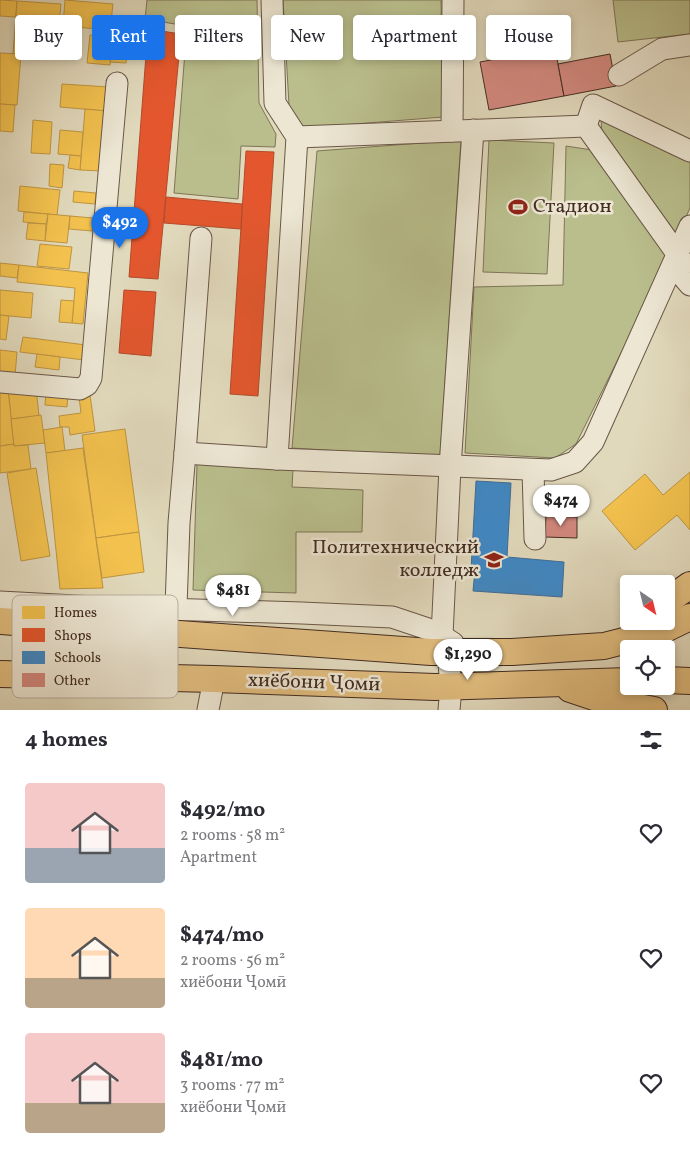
<!DOCTYPE html>
<html lang="en">
<head>
<meta charset="utf-8">
<style>
  body { margin:0; font-family:Vollkorn,serif; background:#f2f2f3; color:#2b2b33; height:100vh; display:flex; flex-direction:column; font-size:19px; white-space:nowrap }
  * { box-sizing:border-box; margin:0 }
  p { font-size:16px; color:#7c7c81 }
  .icon { flex:none; width:28px; height:28px; fill:none; stroke:currentColor; stroke-width:2; stroke-linecap:round; stroke-linejoin:round }
  .map { position:relative; height:710px; overflow:hidden }
  .panel { display:flex; flex-direction:column; background:#fff; flex:1 }
  .panel>* { flex:none }
  .banner { position:absolute; left:15px; top:15px; width:660px; height:45px; display:flex; gap:10px }
  .needle { width:32px; rotate:145deg }
  .fabs { position:absolute; left:620px; top:575px; display:grid; gap:10px }
  .fabs a { display:grid; place-items:center; width:55px; height:55px; border-radius:5px; background:#fff; box-shadow:0 2px 8px #0003; font-size:25px }
  .price { position:absolute; translate:-50% -42px; padding:0 11px; border-radius:18px; background:#fff; color:#222; font-size:16px; line-height:32px; filter:drop-shadow(0 1px 2px #0008) }
  .price::after { content:''; position:absolute; left:50%; top:30px; width:15px; height:11px; margin-left:-8px; background:inherit; clip-path:polygon(0 0,100% 0,50% 100%) }
  .price.on { background:#1a73e8; color:#fff }
  ul { padding:0; list-style:none }
  li { display:flex; align-items:center; gap:15px; height:125px; padding:0 25px }
  li span { display:grid; place-items:center; flex:none; width:140px; height:100px; border-radius:5px; color:#555 }
  li>.icon { margin-inline-start:auto }
  span .icon { width:60px; height:60px; fill:#fffc; stroke-width:1 }
  li b { font-size:21px }
  h2 { display:flex; justify-content:space-between; align-items:center; height:60px; padding:0 25px; font-size:21px }
  .chip { padding:0 18px; border-radius:5px; background:#fff; box-shadow:0 2px 8px #0003; font-size:18px; line-height:45px }
  .chip.on { background:#1a73e8; color:#fff }
  .map>svg:first-child { display:block }
  .green { fill:#b9be8c; stroke:#7e7557 }
  .homes { fill:#f2c14e; stroke:#be9441 }
  .shops { fill:#e4572e; stroke:#b44a2a }
  .schools { fill:#3f88c5; stroke:#406c94 }
  .building { fill:#d3887e; stroke:#432c22 }
  .lines { fill:none; stroke-linecap:round; stroke-linejoin:round }
  .minor-casing { stroke:#6a5748; stroke-width:23 }
  .major-casing { stroke:#432c22; stroke-width:28 }
  .minor { stroke:#ece6d3; stroke-width:21 }
  .major { stroke:#e0bc7e; stroke-width:26 }
  .labels { text-anchor:middle; dominant-baseline:central; stroke-width:5; stroke-linejoin:round; paint-order:stroke }
  .poi-label { font-size:20px; fill:#432c22; stroke:#ece6d3; text-anchor:start }
  .street-label { font-size:20px; fill:#432c22; stroke:#ece6d3 }
  .key { fill:#ece6d3; stroke:#b9ae9e; stroke-width:1 }
  .key-label { font-size:14px; fill:#432c22 }
</style>
</head>
<body>
<div class="map">
<svg width="690" height="710" viewBox="0 0 690 710">
  <rect width="100%" height="100%" fill="#e1d9bc"/>
  <filter id="stains"><feTurbulence type="fractalNoise" baseFrequency=".004" numOctaves="4"/><feColorMatrix values="0 0 0 0 .2 0 0 0 0 .09 0 0 0 0 .02 0 0 0 .5 -.17"/></filter>
  <radialGradient id="worn" r=".72"><stop offset=".6" stop-color="#630" stop-opacity="0"/><stop offset="1" stop-color="#630" stop-opacity=".3"/></radialGradient>
  <g class="green">
    <path d="M147 0H257L259 103 276 134 275 147 241 146 238 199 174 193 187 26 145 19Z"/>
    <path d="M283 0H441L443 117 304 128 289 105Z"/>
    <path d="M613 0H690V34L618 42Z"/>
    <path d="M601 115 690 160V208L675 241 602 140Z"/>
    <path d="M461 140 440 457 292 448 317 151Z"/>
    <path d="M489 140 554 143 547 274 483 272Z"/>
    <path d="M566 146 592 150 673 248 576 444 555 458 465 453 474 287 563 285Z"/>
    <path d="M197 464 293 469 292 487 363 490 362 532H296V593L193 590Z"/>
  </g>
  <g class="homes">
    <path d="M0 0 17 1 16 17 0 16Z"/>
    <path d="M65 0 113 4 110 30 63 26Z"/>
    <path d="M17 1 61 4 56 57 13 54Z"/>
    <path d="M114 19 130 20 126 63 110 62Z"/>
    <path d="M90 35 112 37 110 65 87 63Z"/>
    <path d="M0 53 21 54 17 105 0 104Z"/>
    <path d="M62 84 109 87 106 111 60 107Z"/>
    <path d="M0 104 15 105 13 132 0 131Z"/>
    <path d="M85 109 106 111 101 171 80 170Z"/>
    <path d="M33 120 52 122 50 154 31 153Z"/>
    <path d="M60 130 83 132 81 156 58 154Z"/>
    <path d="M70 155 81 156 80 170 68 168Z"/>
    <path d="M50 164 64 165 62 188 49 186Z"/>
    <path d="M20 186 60 190 57 215 18 211Z"/>
    <path d="M74 191 96 193 95 204 73 202Z"/>
    <path d="M24 212 48 214 46 224 23 222Z"/>
    <path d="M48 214 70 216 67 243 45 241Z"/>
    <path d="M70 216 93 218 92 231 69 229Z"/>
    <path d="M28 223 46 224 45 241 26 239Z"/>
    <path d="M40 244 72 247 69 269 37 266Z"/>
    <path d="M0 263 19 265 17 278 0 276Z"/>
    <path d="M19 265 88 273 83 324 72 323 75 288 17 282Z"/>
    <path d="M0 290 33 293 31 318 0 315Z"/>
    <path d="M61 300 74 301 72 323 59 322Z"/>
    <path d="M0 315 9 316 6 340 0 339Z"/>
    <path d="M23 337 86 345 84 360 20 352Z"/>
    <path d="M0 350 17 352 15 376 0 375Z"/>
    <path d="M37 354 60 357 59 370 35 367Z"/>
    <path d="M36 388 39 416 11 419 8 389Z"/>
    <path d="M0 389H8L14 444 0 446Z"/>
    <path d="M46 391 68 393 67 407 45 405Z"/>
    <path d="M90 395 95 431 70 435 69 427H60L59 416 81 413 79 397Z"/>
    <path d="M41 415 45 443 14 446 11 419Z"/>
    <path d="M62 427 65 451 46 453 43 430Z"/>
    <path d="M125 429 139 532 96 538 82 435Z"/>
    <path d="M14 444V446L28 445 31 469 0 473V446Z"/>
    <path d="M83 448 103 588 60 589 46 453Z"/>
    <path d="M36 468 50 556 21 561 7 473Z"/>
    <path d="M690 472V530L677 515 635 550 602 511 645 474 663 495Z"/>
    <path d="M139 532 144 572 102 578 96 538Z"/>
  </g>
  <g class="shops">
    <path d="M148 29 181 34 158 279 129 277Z"/>
    <path d="M246 151 274 152 258 396 230 394Z"/>
    <path d="M166 197 242 204 241 229 164 223Z"/>
    <path d="M124 290 156 292 151 356 119 353Z"/>
  </g>
  <path class="schools" d="M476 481 511 483 507 557 564 562 562 597 473 591 475 570H471Z"/>
  <g class="building">
    <path d="M555 48 564 96 489 110 480 62Z"/>
    <path d="M610 54 616 86 564 96 558 64Z"/>
    <path d="M546 516 577 517V538L545 537Z"/>
  </g>
  <g class="lines">
    <g class="minor-casing">
      <g id="minor">
        <path d="M272 0 275 103 297 137 277 459"/>
        <path d="M619 75 662 49 690 45"/>
        <path d="M586 126 593 105 690 151"/>
        <path d="M452 131 453 0"/>
        <path d="M297 137 586 126 678 255"/>
        <path d="M685 263 673 265 690 285"/>
        <path d="M0 382 80 389 87 385 91 378 117 83"/>
        <path d="M185 453 201 238"/>
        <path d="M533 470 535 539"/>
        <path d="M0 602 95 607 302 613 392 617 434 631 453 643"/>
        <path d="M176 607 179 523 185 453 277 459 551 470 575 462 593 442 690 226"/>
        <path d="M442 636 450 467 473 130"/>
        <path d="M448 651 451 687 449 710"/>
        <path d="M208 710 214 679"/>
      </g>
    </g>
    <g class="major-casing">
      <g id="major">
        <path d="M666 602 690 585"/>
        <path d="M0 621 431 652H512L604 646 659 632 690 617"/>
        <path d="M0 674 214 679 435 687 629 681"/>
        <path d="M666 680 690 681"/>
        <path d="M570 689 606 701 654 710"/>
      </g>
    </g>
    <use href="#minor" class="minor"/>
    <use href="#major" class="major"/>
  </g>
  <defs>
    <g id="stadium-bare" transform="scale(1.5)"><path d="M0-5a6.5 5 0 1 0 0 10a6.5 5 0 1 0 0-10ZM-3.5-1.8h7v3.6h-7Z" fill="#8f2418" stroke="#ece6d3" stroke-width="2.5" paint-order="stroke"/></g>
    <g id="university-bare" transform="scale(1.5)"><path d="M0-5L7-2L0 1L-7-2ZM-4 1L0 2.5L4 1V4Q0 6-4 4Z" fill="#8f2418" stroke="#ece6d3" stroke-width="2.5" paint-order="stroke"/></g>
  </defs>
  <g fill-rule="evenodd">
    <use href="#stadium-bare" x="518" y="207"/>
    <use href="#university-bare" x="494" y="560"/>
  </g>
  <g class="labels">
    <g class="poi-label">
      <text x="533" y="207">Стадион</text>
      <text x="479" y="548" text-anchor="end">Политехнический<tspan x="479" dy="23">колледж</tspan></text>
    </g>
    <g class="street-label">
      <text transform="translate(314 683) rotate(2)">хиёбони Ҷомӣ</text>
    </g>
  </g>
  <rect x="12" y="595" width="166" height="103" rx="8" class="key"/>
  <rect x="22" y="606" width="23" height="13" fill="#f2c14e"/>
  <rect x="22" y="628" width="23" height="14" fill="#e4572e"/>
  <rect x="22" y="651" width="23" height="13" fill="#3f88c5"/>
  <rect x="22" y="673" width="23" height="14" fill="#d3887e"/>
  <g class="key-label">
    <text x="54" y="617">Homes</text>
    <text x="54" y="640">Shops</text>
    <text x="54" y="662">Schools</text>
    <text x="54" y="685">Other</text>
  </g>
  <rect width="100%" height="100%" filter="url(#stains)"/>
  <rect width="100%" height="100%" fill="url(#worn)"/>
</svg>
<div class="fabs">
<a><svg class="needle" viewBox="-14 -14 28 28"><path d="M0-13l5 13h-10z" fill="#e53935"/><path d="M0 13l5-13h-10z" fill="#7c7c81"/></svg></a>
<a><svg class="icon" aria-label="locate" viewBox="0 0 24 24"><circle cx="12" cy="12" r="6"/><path d="M12 2v4M12 18v4M2 12h4M18 12h4"/></svg></a>
</div>
<b class="price on" style="left:120px;top:249px">$492</b>
<b class="price" style="left:561px;top:527px">$474</b>
<b class="price" style="left:233px;top:617px">$481</b>
<b class="price" style="left:468px;top:681px">$1,290</b>
<div class="banner">
<a class="chip">Buy</a>
<a class="chip on">Rent</a>
<a class="chip">Filters</a>
<a class="chip">New</a>
<a class="chip">Apartment</a>
<a class="chip">House</a>
</div>
</div>
<section class="panel">
<h2>4 homes<svg class="icon" aria-label="filters" viewBox="0 0 24 24"><path d="M4 7h16M4 17h16"/><circle cx="9" cy="7" r="2"/><circle cx="15" cy="17" r="2"/></svg></h2>
<ul>
<li><span style="background:linear-gradient(#f6c9c9 65%,#9aa5b1 0)"><svg class="icon" aria-label="home" viewBox="0 0 24 24"><path d="M3 11l9-7 9 7M6 9v11h12V9"/></svg></span><div><b>$492/mo</b><p>2 rooms · 58 m²</p><p>Apartment</p></div><svg class="icon" aria-label="heart" viewBox="0 0 24 24"><path d="M12 20l-8-8c-3-5 5-10 8-4 3-6 11-1 8 4z"/></svg></li>
<li><span style="background:linear-gradient(#ffd9b3 70%,#b9a48a 0)"><svg class="icon" aria-label="home" viewBox="0 0 24 24"><path d="M3 11l9-7 9 7M6 9v11h12V9"/></svg></span><div><b>$474/mo</b><p>2 rooms · 56 m²</p><p>хиёбони Ҷомӣ</p></div><svg class="icon" aria-label="heart" viewBox="0 0 24 24"><path d="M12 20l-8-8c-3-5 5-10 8-4 3-6 11-1 8 4z"/></svg></li>
<li><span style="background:linear-gradient(#f6c9c9 70%,#b9a48a 0)"><svg class="icon" aria-label="home" viewBox="0 0 24 24"><path d="M3 11l9-7 9 7M6 9v11h12V9"/></svg></span><div><b>$481/mo</b><p>3 rooms · 77 m²</p><p>хиёбони Ҷомӣ</p></div><svg class="icon" aria-label="heart" viewBox="0 0 24 24"><path d="M12 20l-8-8c-3-5 5-10 8-4 3-6 11-1 8 4z"/></svg></li>
</ul>
</section>
</body>
</html>
